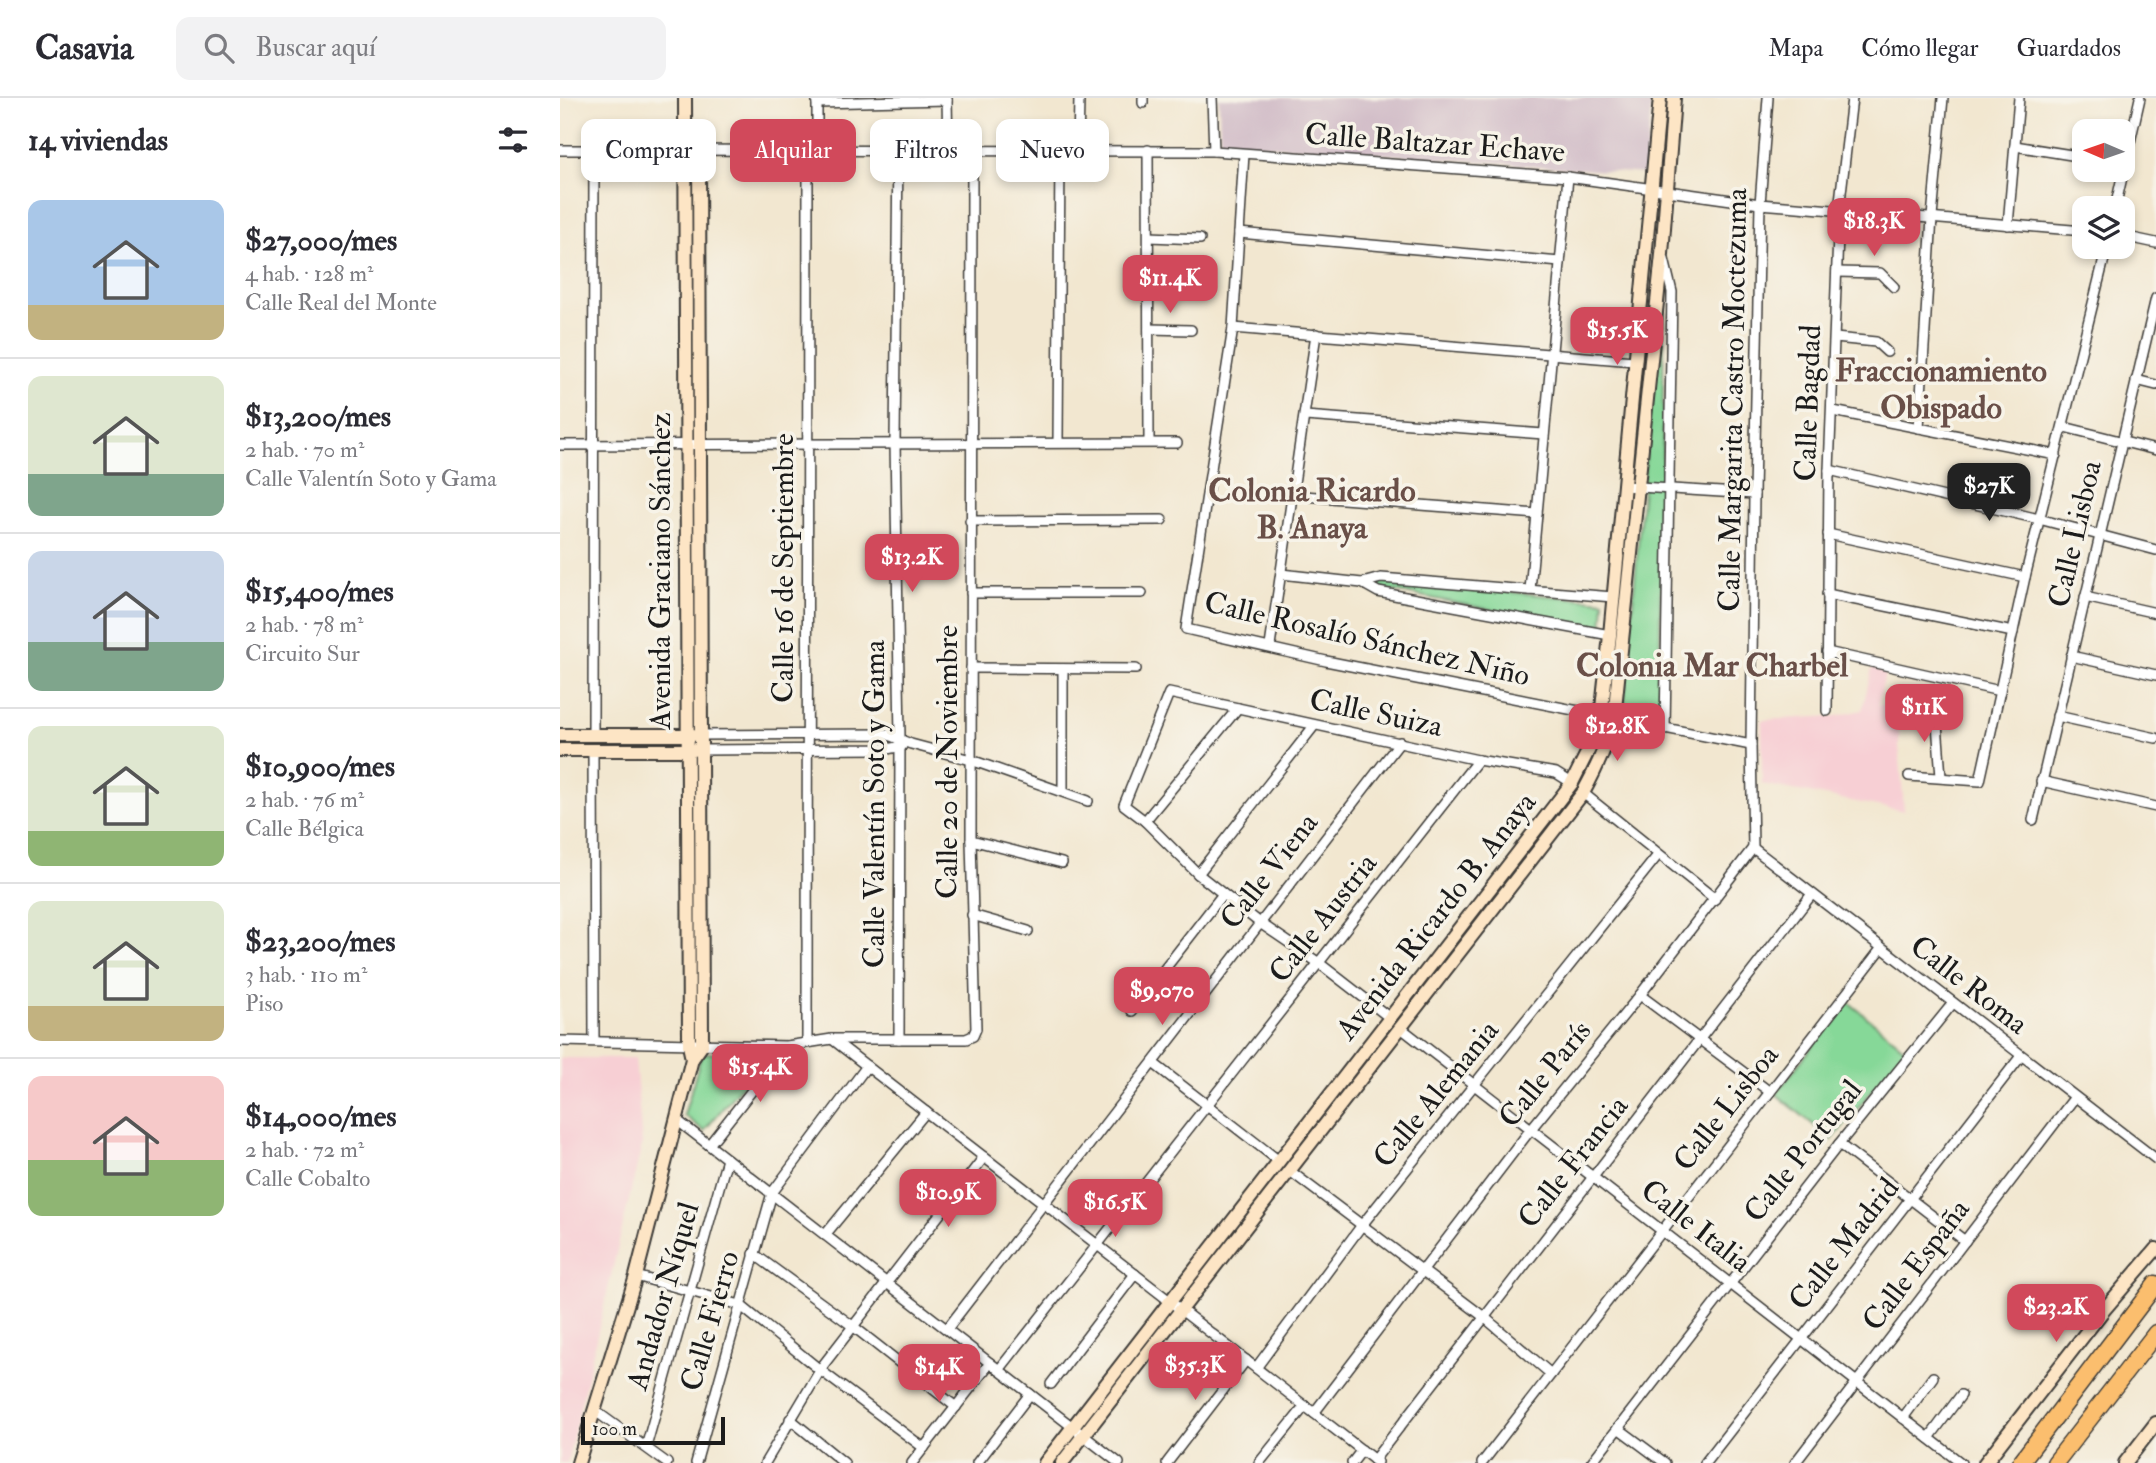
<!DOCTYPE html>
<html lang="es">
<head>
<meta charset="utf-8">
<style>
  body { margin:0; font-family:"IM FELL Double Pica",serif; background:#f2f2f3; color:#2b2b33; height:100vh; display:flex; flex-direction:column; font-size:26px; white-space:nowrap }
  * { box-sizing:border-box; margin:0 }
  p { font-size:23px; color:#7c7c81 }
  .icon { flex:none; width:38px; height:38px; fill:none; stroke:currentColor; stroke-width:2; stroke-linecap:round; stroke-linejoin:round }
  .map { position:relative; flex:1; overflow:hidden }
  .sheet { display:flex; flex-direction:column; background:#fff; width:560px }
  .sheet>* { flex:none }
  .guide { position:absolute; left:21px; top:21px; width:665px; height:63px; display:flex; gap:14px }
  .needle { width:46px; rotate:272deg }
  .tools { position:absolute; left:1512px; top:21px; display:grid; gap:14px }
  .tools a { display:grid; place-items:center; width:63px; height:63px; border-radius:14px; background:#fff; box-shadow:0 4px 10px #0003; font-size:35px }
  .scale { position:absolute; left:21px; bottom:18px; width:144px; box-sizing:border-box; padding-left:7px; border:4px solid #1c1c1c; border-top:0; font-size:19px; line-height:24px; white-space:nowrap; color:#1c1c1c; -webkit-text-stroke:5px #f7f3e8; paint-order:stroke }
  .price { position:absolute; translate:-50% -60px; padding:0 16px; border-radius:14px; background:#d1495b; color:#fff; font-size:23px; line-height:46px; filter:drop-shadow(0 2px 4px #0008) }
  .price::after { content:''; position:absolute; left:50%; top:42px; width:21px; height:16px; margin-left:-10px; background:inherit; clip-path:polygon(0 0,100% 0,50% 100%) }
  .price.selected { background:#222; color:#fff }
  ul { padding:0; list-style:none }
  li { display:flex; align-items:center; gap:21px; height:175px; padding:0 28px }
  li+li { border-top:2px solid #e1e1e2 }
  li span { display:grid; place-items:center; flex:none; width:196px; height:140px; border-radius:14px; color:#555 }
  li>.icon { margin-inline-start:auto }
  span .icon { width:84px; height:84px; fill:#fffc; stroke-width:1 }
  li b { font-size:30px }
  h2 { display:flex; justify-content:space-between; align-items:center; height:84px; padding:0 28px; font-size:30px }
  .chip { padding:0 24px; border-radius:14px; background:#fff; box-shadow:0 4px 10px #0003; font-size:24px; line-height:63px }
  .chip.selected { background:#d1495b; color:#fff }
  header { display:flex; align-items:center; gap:42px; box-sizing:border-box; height:98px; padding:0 35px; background:#fff; border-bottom:2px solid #e1e1e2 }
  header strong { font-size:33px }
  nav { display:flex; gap:38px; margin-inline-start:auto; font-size:24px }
  .search { width:490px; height:63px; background:#f2f2f3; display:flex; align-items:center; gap:18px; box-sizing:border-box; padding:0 24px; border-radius:14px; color:#7c7c81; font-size:26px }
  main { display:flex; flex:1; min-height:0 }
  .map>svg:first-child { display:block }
  .built { fill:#f7cfd4 }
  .industrial { fill:#d2bdc8 }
  .green { fill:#86d898; stroke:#517a5a; stroke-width:2 }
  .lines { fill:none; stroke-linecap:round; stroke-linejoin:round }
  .street-casing { stroke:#3c3a37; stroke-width:12 }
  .secondary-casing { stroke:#3c3a37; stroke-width:16 }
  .highway-casing { stroke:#3c3a37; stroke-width:19 }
  .street { stroke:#fff; stroke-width:9 }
  .secondary { stroke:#fde5c5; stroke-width:12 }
  .highway { stroke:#fbbe6e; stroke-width:16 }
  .labels { text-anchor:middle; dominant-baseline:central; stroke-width:7; stroke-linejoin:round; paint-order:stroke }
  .street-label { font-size:30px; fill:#1c1c1c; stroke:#f7f3e8 }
  .neighbourhood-label { font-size:32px; font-weight:bold; fill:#694f48; stroke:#f7f3e8 }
</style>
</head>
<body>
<header>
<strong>Casavia</strong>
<div class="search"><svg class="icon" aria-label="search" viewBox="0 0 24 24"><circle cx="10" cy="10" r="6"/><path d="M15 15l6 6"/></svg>Buscar aquí</div>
<nav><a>Mapa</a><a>Cómo llegar</a><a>Guardados</a></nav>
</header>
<main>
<section class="sheet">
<h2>14 viviendas<svg class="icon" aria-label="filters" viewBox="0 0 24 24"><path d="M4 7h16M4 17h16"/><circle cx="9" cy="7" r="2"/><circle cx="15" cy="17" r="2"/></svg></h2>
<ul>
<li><span style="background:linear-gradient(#a9c7e8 75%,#c2b280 0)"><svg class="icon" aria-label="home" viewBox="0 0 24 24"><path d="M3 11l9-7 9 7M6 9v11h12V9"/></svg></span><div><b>$27,000/mes</b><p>4 hab. · 128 m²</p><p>Calle Real del Monte</p></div></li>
<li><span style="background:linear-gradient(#dfe7d0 70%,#7fa58c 0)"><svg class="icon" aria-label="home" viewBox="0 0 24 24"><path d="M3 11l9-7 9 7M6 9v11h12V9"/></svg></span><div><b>$13,200/mes</b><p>2 hab. · 70 m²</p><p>Calle Valentín Soto y Gama</p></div></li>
<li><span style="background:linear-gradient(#c9d6e8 65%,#7fa58c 0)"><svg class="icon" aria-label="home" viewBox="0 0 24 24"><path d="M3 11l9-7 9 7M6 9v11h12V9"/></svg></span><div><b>$15,400/mes</b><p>2 hab. · 78 m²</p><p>Circuito Sur</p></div></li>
<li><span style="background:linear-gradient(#dfe7d0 75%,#8fb573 0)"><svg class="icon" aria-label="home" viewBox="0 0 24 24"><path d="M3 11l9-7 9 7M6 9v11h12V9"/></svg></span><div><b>$10,900/mes</b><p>2 hab. · 76 m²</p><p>Calle Bélgica</p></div></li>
<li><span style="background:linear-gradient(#dfe7d0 75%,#c2b280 0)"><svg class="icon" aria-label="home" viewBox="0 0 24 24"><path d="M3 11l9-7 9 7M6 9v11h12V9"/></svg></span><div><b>$23,200/mes</b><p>3 hab. · 110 m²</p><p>Piso</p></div></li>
<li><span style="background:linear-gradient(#f6c9c9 60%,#8fb573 0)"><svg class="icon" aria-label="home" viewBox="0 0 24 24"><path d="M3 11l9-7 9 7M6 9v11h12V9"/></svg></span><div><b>$14,000/mes</b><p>2 hab. · 72 m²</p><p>Calle Cobalto</p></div></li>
</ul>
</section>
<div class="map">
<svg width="1596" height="1365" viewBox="0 0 1596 1365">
  <rect width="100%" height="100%" fill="#f7f3e8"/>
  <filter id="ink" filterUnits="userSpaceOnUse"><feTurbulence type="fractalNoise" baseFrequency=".0143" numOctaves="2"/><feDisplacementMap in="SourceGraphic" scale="14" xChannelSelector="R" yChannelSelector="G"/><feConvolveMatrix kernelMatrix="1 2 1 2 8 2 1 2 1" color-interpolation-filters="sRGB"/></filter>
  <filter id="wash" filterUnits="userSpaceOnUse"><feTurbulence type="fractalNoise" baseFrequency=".00686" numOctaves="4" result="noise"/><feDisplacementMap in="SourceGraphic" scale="28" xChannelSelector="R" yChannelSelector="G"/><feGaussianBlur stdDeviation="1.57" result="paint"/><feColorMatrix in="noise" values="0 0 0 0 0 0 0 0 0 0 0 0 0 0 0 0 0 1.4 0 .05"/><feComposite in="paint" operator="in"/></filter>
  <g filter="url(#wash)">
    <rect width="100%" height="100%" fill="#f2e7d0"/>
    <g class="built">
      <path d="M1312 570 1326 572 1318 607 1340 605 1339 648 1344 713 1202 686V622L1277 618 1302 612Z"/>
      <path d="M0 960H75L82 1046 7 1365H0Z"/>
    </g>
    <path class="industrial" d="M659 0H1092L1085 76 660 44Z"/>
    <g class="green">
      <path d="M1098 215H1104L1099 617 1064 609Z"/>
      <path d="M820 482 1044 503 1042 533 819 490 817 485Z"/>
      <path d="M1287 903 1346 951 1272 1042 1216 996Z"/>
      <path d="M142 955 208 956 144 1033 124 1017Z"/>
    </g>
  </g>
  <g filter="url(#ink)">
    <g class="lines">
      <g class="street-casing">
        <g id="street">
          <path d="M387 0 388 53"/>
          <path d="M652 0 654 53"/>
          <path d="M257 5 387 2"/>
          <path d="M583 5V0"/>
          <path d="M1455 48 1524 59"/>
          <path d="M338 51 335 345 340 640 339 941"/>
          <path d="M0 52 654 53 1008 79 1200 106 1524 133"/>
          <path d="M588 52 589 344"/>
          <path d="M518 53 519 0"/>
          <path d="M684 56 673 230 626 531 766 563 1191 647"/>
          <path d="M1555 110 1580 0"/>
          <path d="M1448 127 1459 0"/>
          <path d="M679 135 1000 164"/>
          <path d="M1563 138 1596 145"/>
          <path d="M589 139 640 141"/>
          <path d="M1104 161 1112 194 1105 631"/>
          <path d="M1277 174 1320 175 1334 189"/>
          <path d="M673 230 1074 263"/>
          <path d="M589 231 631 232"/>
          <path d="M1275 240 1316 244 1327 254"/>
          <path d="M1576 282 1596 287"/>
          <path d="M1273 313 1496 357"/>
          <path d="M745 318 984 336"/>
          <path d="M1504 329 1596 352"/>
          <path d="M1359 330 1372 119 1383 0"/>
          <path d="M498 344 500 53"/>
          <path d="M0 347 617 345"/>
          <path d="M1269 372 1479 421 1596 452"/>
          <path d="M1063 388 1194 396"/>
          <path d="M731 397 977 416"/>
          <path d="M410 423 602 422"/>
          <path d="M1268 436 1465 479"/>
          <path d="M721 476 802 485 821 480 1053 499"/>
          <path d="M802 485 818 494 1050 537"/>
          <path d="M970 492 1008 79"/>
          <path d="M411 495H582"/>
          <path d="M1267 496 1453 534"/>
          <path d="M1525 499 1596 515"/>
          <path d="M710 548 756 236"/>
          <path d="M1267 554 1440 593"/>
          <path d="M1511 558 1596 577"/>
          <path d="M411 570 576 571"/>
          <path d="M503 571V693"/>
          <path d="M1376 612 1381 679"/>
          <path d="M1267 613 1269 372 1279 112 1292 0"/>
          <path d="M1497 618 1596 640"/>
          <path d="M33 637 34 51"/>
          <path d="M141 637 326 636 351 646 411 662 528 703"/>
          <path d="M33 652 34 943"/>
          <path d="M141 652 327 651 342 648"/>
          <path d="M1349 678 1420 683 1465 479 1547 149"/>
          <path d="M1481 683 1596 709"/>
          <path d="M1023 695 1155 801"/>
          <path d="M1473 722 1596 200"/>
          <path d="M585 723 678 610"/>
          <path d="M411 742 502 765"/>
          <path d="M1193 750 1596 1061"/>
          <path d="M638 776 754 628"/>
          <path d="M412 817 468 833"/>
          <path d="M1080 897 1210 994"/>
          <path d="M572 913 663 796"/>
          <path d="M830 920 759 865 700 825 638 776 585 723 564 707 609 595 918 662 996 675 1012 685"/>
          <path d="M841 930 1401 1365"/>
          <path d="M272 941 817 1364"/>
          <path d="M0 943 227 948 272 941H406L413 938 416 931 411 742 412 53"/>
          <path d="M247 944 248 51 257 42V0"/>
          <path d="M593 965 719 1063"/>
          <path d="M118 1023 559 1365"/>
          <path d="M1279 1046 1405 1143"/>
          <path d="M149 1047 227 948"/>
          <path d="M730 1073 924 1219 991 1276"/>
          <path d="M265 1137 366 1014"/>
          <path d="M194 1156 294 1229 396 1309"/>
          <path d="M76 1178 180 1207 260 1272 364 1350"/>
          <path d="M387 1231 840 644"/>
          <path d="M696 1270 802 1127 1098 757"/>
          <path d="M439 1272 918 662"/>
          <path d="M491 1286 575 1176"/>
          <path d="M34 1312 107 1365"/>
          <path d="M754 1315 971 1031 1080 897 1193 750 1191 647 1194 396 1200 106 1208 0"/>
          <path d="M1343 1320 1373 1279"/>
          <path d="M230 1321 284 1365"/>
          <path d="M1058 1330 1105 1365"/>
          <path d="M1369 1340 1401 1297"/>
          <path d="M86 1349 167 1061"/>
          <path d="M814 1362 1252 796"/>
          <path d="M136 1365 212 1095 307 968"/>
          <path d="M205 1365 264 1266 424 1059"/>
          <path d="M352 1365 430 1265"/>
          <path d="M417 1365 470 1296"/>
          <path d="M607 1365 686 1262"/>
          <path d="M699 1365 745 1308"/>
          <path d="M792 1365 802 1352"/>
          <path d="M922 1365 1321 851"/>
          <path d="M1031 1365 1279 1046 1393 905"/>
          <path d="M1145 1365 1461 958"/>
          <path d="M1235 1365 1515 999"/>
        </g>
      </g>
      <g class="secondary-casing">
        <g id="secondary">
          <path d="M125 0 129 947 132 961"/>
          <path d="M0 637H133"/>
          <path d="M0 652H133"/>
          <path d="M18 1365 76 1178 132 961 142 947 139 53"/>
          <path d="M485 1365 1012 685 1031 647 1041 619 1050 537 1100 0"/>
          <path d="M502 1365 1023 695C1037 670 1047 647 1054 620L1102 156 1114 0"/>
          <path d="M1425 1365 1542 1214 1596 1151"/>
          <path d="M1565 1365 1596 1325"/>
        </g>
      </g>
      <g class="highway-casing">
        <g id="highway">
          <path d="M1460 1365 1596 1186"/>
          <path d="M1495 1365 1596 1235"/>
        </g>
      </g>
      <use href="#street" class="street"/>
      <use href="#secondary" class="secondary"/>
      <use href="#highway" class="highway"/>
    </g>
  </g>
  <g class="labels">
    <g class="street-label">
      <text transform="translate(875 45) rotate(4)">Calle Baltazar Echave</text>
      <text transform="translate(1173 302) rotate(-89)">Calle Margarita Castro Moctezuma</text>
      <text transform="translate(1248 305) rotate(-88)">Calle Bagdad</text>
      <text transform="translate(1515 436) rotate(-77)">Calle Lisboa</text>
      <text transform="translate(223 470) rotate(-90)">Calle 16 de Septiembre</text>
      <text transform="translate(100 473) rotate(-90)">Avenida Graciano Sánchez</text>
      <text transform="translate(807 541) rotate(13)">Calle Rosalío Sánchez Niño</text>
      <text transform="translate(816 615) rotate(12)">Calle Suiza</text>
      <text transform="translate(387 664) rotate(-90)">Calle 20 de Noviembre</text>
      <text transform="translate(314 706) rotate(-90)">Calle Valentín Soto y Gama</text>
      <text transform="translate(709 773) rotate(-52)">Calle Viena</text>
      <text transform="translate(876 818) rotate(-52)">Avenida Ricardo B. Anaya</text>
      <text transform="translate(763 820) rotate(-52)">Calle Austria</text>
      <text transform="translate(1409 887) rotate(38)">Calle Roma</text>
      <text transform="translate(985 976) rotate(-51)">Calle París</text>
      <text transform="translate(876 996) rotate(-51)">Calle Alemania</text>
      <text transform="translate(1166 1010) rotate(-52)">Calle Lisboa</text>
      <text transform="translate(1243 1053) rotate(-52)">Calle Portugal</text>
      <text transform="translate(1013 1064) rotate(-52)">Calle Francia</text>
      <text transform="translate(1136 1128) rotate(38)">Calle Italia</text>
      <text transform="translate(1284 1146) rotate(-52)">Calle Madrid</text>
      <text transform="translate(1356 1167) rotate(-53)">Calle España</text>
      <text transform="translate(103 1198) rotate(-74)">Andador Níquel</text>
      <text transform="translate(150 1223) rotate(-74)">Calle Fierro</text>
    </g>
    <g class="neighbourhood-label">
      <text x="1381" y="273">Fraccionamiento<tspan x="1381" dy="37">Obispado</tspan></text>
      <text x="752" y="393">Colonia Ricardo<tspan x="752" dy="37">B. Anaya</tspan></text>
      <text x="1152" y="568">Colonia Mar Charbel</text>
    </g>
  </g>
</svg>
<div class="tools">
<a><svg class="needle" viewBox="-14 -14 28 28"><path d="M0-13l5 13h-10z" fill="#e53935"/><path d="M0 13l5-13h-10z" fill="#7c7c81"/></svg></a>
<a><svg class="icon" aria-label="layers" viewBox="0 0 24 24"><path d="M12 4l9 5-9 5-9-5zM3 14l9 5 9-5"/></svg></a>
</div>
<div class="scale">100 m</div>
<b class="price" style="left:1314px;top:160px">$18.3K</b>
<b class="price" style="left:610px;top:217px">$11.4K</b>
<b class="price" style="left:1057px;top:269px">$15.5K</b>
<b class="price selected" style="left:1429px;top:425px">$27K</b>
<b class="price" style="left:352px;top:496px">$13.2K</b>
<b class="price" style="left:1364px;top:646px">$11K</b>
<b class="price" style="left:1057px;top:665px">$12.8K</b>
<b class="price" style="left:602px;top:929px">$9,070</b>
<b class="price" style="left:200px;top:1006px">$15.4K</b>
<b class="price" style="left:388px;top:1131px">$10.9K</b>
<b class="price" style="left:555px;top:1141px">$16.5K</b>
<b class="price" style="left:1496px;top:1246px">$23.2K</b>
<b class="price" style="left:635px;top:1304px">$35.3K</b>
<b class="price" style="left:379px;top:1306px">$14K</b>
<div class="guide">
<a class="chip">Comprar</a>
<a class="chip selected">Alquilar</a>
<a class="chip">Filtros</a>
<a class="chip">Nuevo</a>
</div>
</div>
</main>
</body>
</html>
